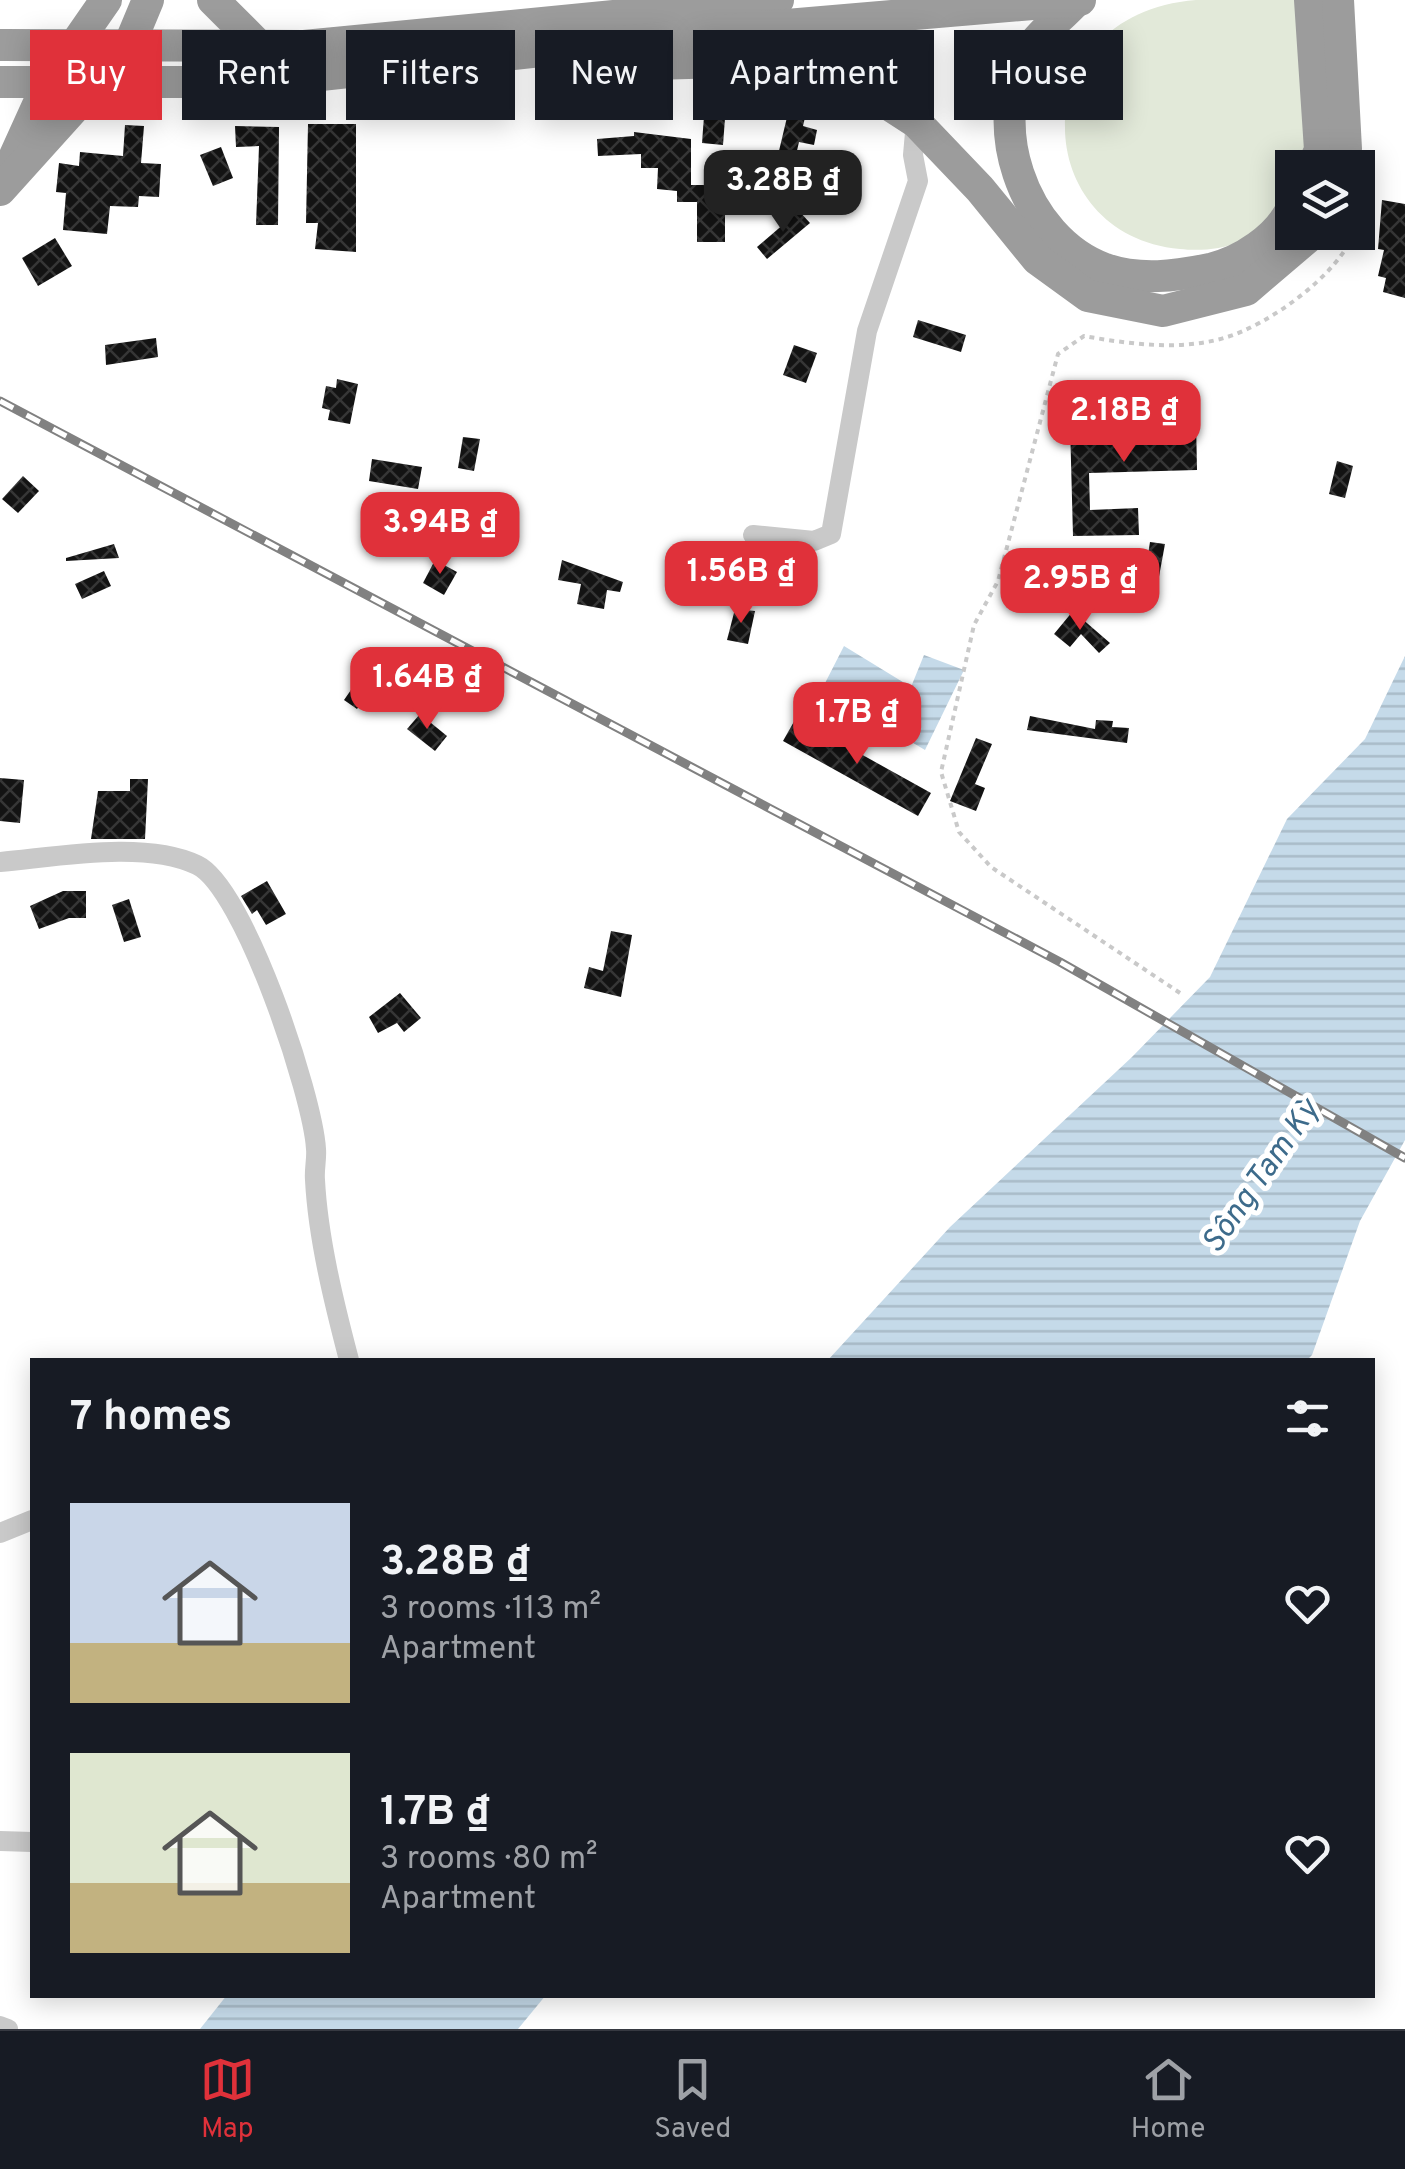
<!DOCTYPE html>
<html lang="en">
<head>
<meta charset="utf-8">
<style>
  body { margin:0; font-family:Overpass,sans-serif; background:#242831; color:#f1f3f6; height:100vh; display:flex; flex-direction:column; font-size:38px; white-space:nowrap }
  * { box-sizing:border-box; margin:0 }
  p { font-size:32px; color:#9ea1a6 }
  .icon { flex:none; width:55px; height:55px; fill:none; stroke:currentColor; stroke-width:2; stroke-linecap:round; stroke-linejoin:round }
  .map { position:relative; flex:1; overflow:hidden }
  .details { position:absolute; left:30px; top:1358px; width:1345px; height:640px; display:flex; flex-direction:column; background:#171b24; border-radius:0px; box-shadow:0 5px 25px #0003 }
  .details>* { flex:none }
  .top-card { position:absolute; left:30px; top:30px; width:1345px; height:90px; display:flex; gap:20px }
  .fabs { position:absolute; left:1275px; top:150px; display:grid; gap:20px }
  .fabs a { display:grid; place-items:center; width:100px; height:100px; border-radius:0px; background:#171b24; box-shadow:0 5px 25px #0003; font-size:50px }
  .price { position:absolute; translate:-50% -85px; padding:0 22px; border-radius:20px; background:#e0313a; color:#fff; font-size:32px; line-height:65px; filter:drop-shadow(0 2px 5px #0008) }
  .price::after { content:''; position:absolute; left:50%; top:60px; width:30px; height:22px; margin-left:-15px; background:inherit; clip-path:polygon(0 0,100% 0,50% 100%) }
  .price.active { background:#222; color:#fff }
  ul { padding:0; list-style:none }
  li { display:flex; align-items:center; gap:30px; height:250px; padding:0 40px }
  li span { display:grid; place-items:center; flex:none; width:280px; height:200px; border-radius:0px; color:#555 }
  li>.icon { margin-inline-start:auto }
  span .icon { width:120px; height:120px; fill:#fffc; stroke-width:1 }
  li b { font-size:42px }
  h2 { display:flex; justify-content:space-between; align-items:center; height:120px; padding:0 40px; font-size:42px }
  .chip { padding:0 35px; border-radius:0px; background:#171b24; box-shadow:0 5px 25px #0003; font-size:35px; line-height:90px }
  .chip.active { background:#e0313a; color:#fff }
  .dock { display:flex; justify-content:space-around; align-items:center; height:140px; border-top:2px solid #363941; background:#171b24; font-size:28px; color:#9ea1a6 }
  .dock a { display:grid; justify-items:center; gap:5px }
  .dock .active { color:#e0313a }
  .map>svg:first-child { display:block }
  .green { fill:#e2e9d9 }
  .water { fill:url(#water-rules) }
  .building { fill:url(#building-cross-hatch) }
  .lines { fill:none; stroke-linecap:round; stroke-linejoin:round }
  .path { stroke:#c9c9c9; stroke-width:4; stroke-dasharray:5 5; stroke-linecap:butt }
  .minor { stroke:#c9c9c9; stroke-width:20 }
  .trunk { stroke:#9c9c9c; stroke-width:32 }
  .rail-casing { stroke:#818181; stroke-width:9 }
  .rail { stroke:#fff; stroke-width:5; stroke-dasharray:15; stroke-linecap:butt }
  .labels { text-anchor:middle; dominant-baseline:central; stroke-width:10; stroke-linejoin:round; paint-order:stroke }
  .water-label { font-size:32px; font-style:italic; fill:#3d6b8b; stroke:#fff }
</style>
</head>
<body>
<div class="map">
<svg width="1405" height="2029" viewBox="0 0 1405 2029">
  <defs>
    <pattern id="water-rules" width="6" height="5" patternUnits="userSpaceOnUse" patternTransform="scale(2.5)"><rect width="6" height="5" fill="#c5dae9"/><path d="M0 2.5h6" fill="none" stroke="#a9bbc8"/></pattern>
    <pattern id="building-cross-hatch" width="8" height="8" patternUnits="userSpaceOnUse" patternTransform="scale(2.5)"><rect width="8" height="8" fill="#131313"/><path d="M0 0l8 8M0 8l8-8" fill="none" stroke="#363636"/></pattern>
  </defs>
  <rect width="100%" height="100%" fill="#fff"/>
  <path class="green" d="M1196 0H1306L1308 167 1292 168V198C1276 211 1258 232 1240 241 1222 250 1198 251 1180 249 1027 235 1021 14 1196 0Z"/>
  <g class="water">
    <path d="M844 646 911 687 924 655 964 670 925 750 822 689Z"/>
    <path d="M1405 656V1140L1360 1221 1312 1355 1307 1360H828L950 1227 1132 1057 1210 977 1287 819 1365 739Z"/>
    <path d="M227 1995H546L518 2029H200Z"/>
  </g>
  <g class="building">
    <path d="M793 92 810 96 803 126 817 130 814 145 799 142 795 159 778 155Z"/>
    <path d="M705 103 726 105 723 145 702 143Z"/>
    <path d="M308 124H356V252L315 249 318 223H306Z"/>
    <path d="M125 125 144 126 141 163 161 164 159 197 139 196 138 207 110 206 107 234 63 230 66 193 56 192 59 163 79 166 80 152 123 156Z"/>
    <path d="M235 126 279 127 278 225H256L259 146 236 147Z"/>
    <path d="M634 132 691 139V185H725V242H697V202H677V191L657 189 658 168H641V154L598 156 597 139 634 136Z"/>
    <path d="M221 147 233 178 213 186 200 155Z"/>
    <path d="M1382 200 1405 204V298L1383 292 1386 278 1378 276 1384 250 1378 249Z"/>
    <path d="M799 211 810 223 767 259 757 247Z"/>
    <path d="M55 238 72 266 38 286 22 258Z"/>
    <path d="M918 320 966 335 961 352 913 337Z"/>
    <path d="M156 338 158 357 106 365 105 345Z"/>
    <path d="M794 345 817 353 806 383 783 375Z"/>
    <path d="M337 379 358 384 350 424 328 420 330 410 322 408 326 386 336 388Z"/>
    <path d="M1196 420 1197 470 1089 473 1090 510 1138 508 1139 535 1073 536 1070 424Z"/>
    <path d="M463 437 480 439 474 471 458 468Z"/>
    <path d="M372 459 422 467 418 489 369 481Z"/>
    <path d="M1337 461 1353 466 1345 498 1329 494Z"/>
    <path d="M23 476 39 491 18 513 2 499Z"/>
    <path d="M1150 542 1165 544 1158 582 1144 580Z"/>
    <path d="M114 544 119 558 66 561V558Z"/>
    <path d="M435 560 457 572 444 595 423 583Z"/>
    <path d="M562 560 623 582 620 592 607 590 604 609 577 604 581 584 558 580Z"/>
    <path d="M104 571 111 586 82 599 75 584Z"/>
    <path d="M735 609 755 611 748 644 727 640Z"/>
    <path d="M1073 611 1110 643 1099 653 1081 634 1070 647 1054 634Z"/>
    <path d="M361 649 385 667 357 709 344 700 364 671 351 662Z"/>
    <path d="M420 714 447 736 435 751 407 729Z"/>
    <path d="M1030 716 1095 729 1096 720 1113 721 1112 727 1129 728 1127 743 1027 730Z"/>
    <path d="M796 718 931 793 918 816 783 741Z"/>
    <path d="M976 738 992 744 975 784 985 788 976 811 950 801Z"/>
    <path d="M0 778 24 780 20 823 0 821Z"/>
    <path d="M130 779H148L145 839H91L98 791H130Z"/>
    <path d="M267 881 286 914 266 925 257 910 252 914 241 896Z"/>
    <path d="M63 891H86V918H69L39 929 30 906Z"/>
    <path d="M129 899 141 937 124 942 112 905Z"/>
    <path d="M611 931 632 935 621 997 584 988 589 967 603 971Z"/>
    <path d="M400 993 421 1018 404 1032 397 1023 378 1033 369 1017Z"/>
  </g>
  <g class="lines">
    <g class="path">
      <path d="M1358 223 1373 180 1363 169"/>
      <path d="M1180 993 991 867 959 832 941 772 974 625 998 581 1058 354 1084 336C1129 344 1179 351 1224 338 1267 326 1339 275 1354 232"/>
    </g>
    <g class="minor">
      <path d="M753 535 814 541 831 534 867 331 918 181 913 155 916 122"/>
      <path d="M0 862C56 857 145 840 197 865 244 887 313 1096 316 1149 317 1159 314 1169 315 1180 318 1238 334 1303 349 1360"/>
      <path d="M0 1533 32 1520"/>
      <path d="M0 1841 32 1842"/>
      <path d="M0 2026 8 2029"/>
    </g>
    <g class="trunk">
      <path d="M213 0 259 46"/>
      <path d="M1310 0 1320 150 1312 168"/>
      <path d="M1338 0 1346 149 1339 168"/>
      <path d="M1075 2C1062 16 1044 30 1032 46 981 118 1022 239 1105 269 1141 281 1175 276 1210 269 1241 262 1278 238 1292 208"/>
      <path d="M0 45 304 46 778 0"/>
      <path d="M620 65 756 61 848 78 916 122 980 189 1037 259 1088 296 1163 311 1246 290 1314 232"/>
      <path d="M0 82H257L762 27 1080 0"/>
      <path d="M13 160 47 85 106 0"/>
      <path d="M0 190 128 48 148 0"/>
    </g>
    <g class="rail-casing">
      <path id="rail" d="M0 401 1060 962 1405 1158"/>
    </g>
    <use href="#rail" class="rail"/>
  </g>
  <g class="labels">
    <g class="water-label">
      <text transform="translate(1262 1177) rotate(-55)">Sông Tam Kỳ</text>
    </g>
  </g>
</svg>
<div class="fabs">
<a><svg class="icon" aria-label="layers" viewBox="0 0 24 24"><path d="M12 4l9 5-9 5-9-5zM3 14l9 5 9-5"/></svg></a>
</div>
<b class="price active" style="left:783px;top:235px">3.28B ₫</b>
<b class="price" style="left:1124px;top:465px">2.18B ₫</b>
<b class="price" style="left:440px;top:577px">3.94B ₫</b>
<b class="price" style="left:741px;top:626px">1.56B ₫</b>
<b class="price" style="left:1080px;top:633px">2.95B ₫</b>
<b class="price" style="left:427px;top:732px">1.64B ₫</b>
<b class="price" style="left:857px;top:767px">1.7B ₫</b>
<div class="top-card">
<a class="chip active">Buy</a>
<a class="chip">Rent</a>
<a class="chip">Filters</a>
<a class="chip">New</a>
<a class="chip">Apartment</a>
<a class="chip">House</a>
</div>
<section class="details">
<h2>7 homes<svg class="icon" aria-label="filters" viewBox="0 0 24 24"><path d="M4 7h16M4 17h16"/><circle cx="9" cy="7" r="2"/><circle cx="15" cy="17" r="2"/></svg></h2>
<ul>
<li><span style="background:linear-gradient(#c9d6e8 70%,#c2b280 0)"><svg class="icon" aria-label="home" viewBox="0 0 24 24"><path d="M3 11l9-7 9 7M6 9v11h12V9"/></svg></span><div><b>3.28B ₫</b><p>3 rooms · 113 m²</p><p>Apartment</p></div><svg class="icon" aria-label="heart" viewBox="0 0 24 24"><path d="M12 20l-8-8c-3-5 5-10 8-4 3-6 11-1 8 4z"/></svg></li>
<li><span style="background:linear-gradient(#dfe7d0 65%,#c2b280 0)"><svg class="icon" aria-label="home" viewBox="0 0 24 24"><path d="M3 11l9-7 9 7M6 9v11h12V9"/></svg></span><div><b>1.7B ₫</b><p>3 rooms · 80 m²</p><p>Apartment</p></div><svg class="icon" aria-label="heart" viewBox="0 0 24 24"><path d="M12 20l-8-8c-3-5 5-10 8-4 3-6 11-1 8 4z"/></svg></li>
</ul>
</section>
</div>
<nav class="dock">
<a class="active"><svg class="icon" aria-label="map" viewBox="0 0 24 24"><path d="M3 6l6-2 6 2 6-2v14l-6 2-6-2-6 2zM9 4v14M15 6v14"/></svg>Map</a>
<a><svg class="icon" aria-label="saved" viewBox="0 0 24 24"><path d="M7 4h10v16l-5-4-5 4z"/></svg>Saved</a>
<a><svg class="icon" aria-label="home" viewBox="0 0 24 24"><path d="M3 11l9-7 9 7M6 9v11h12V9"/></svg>Home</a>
</nav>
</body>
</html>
